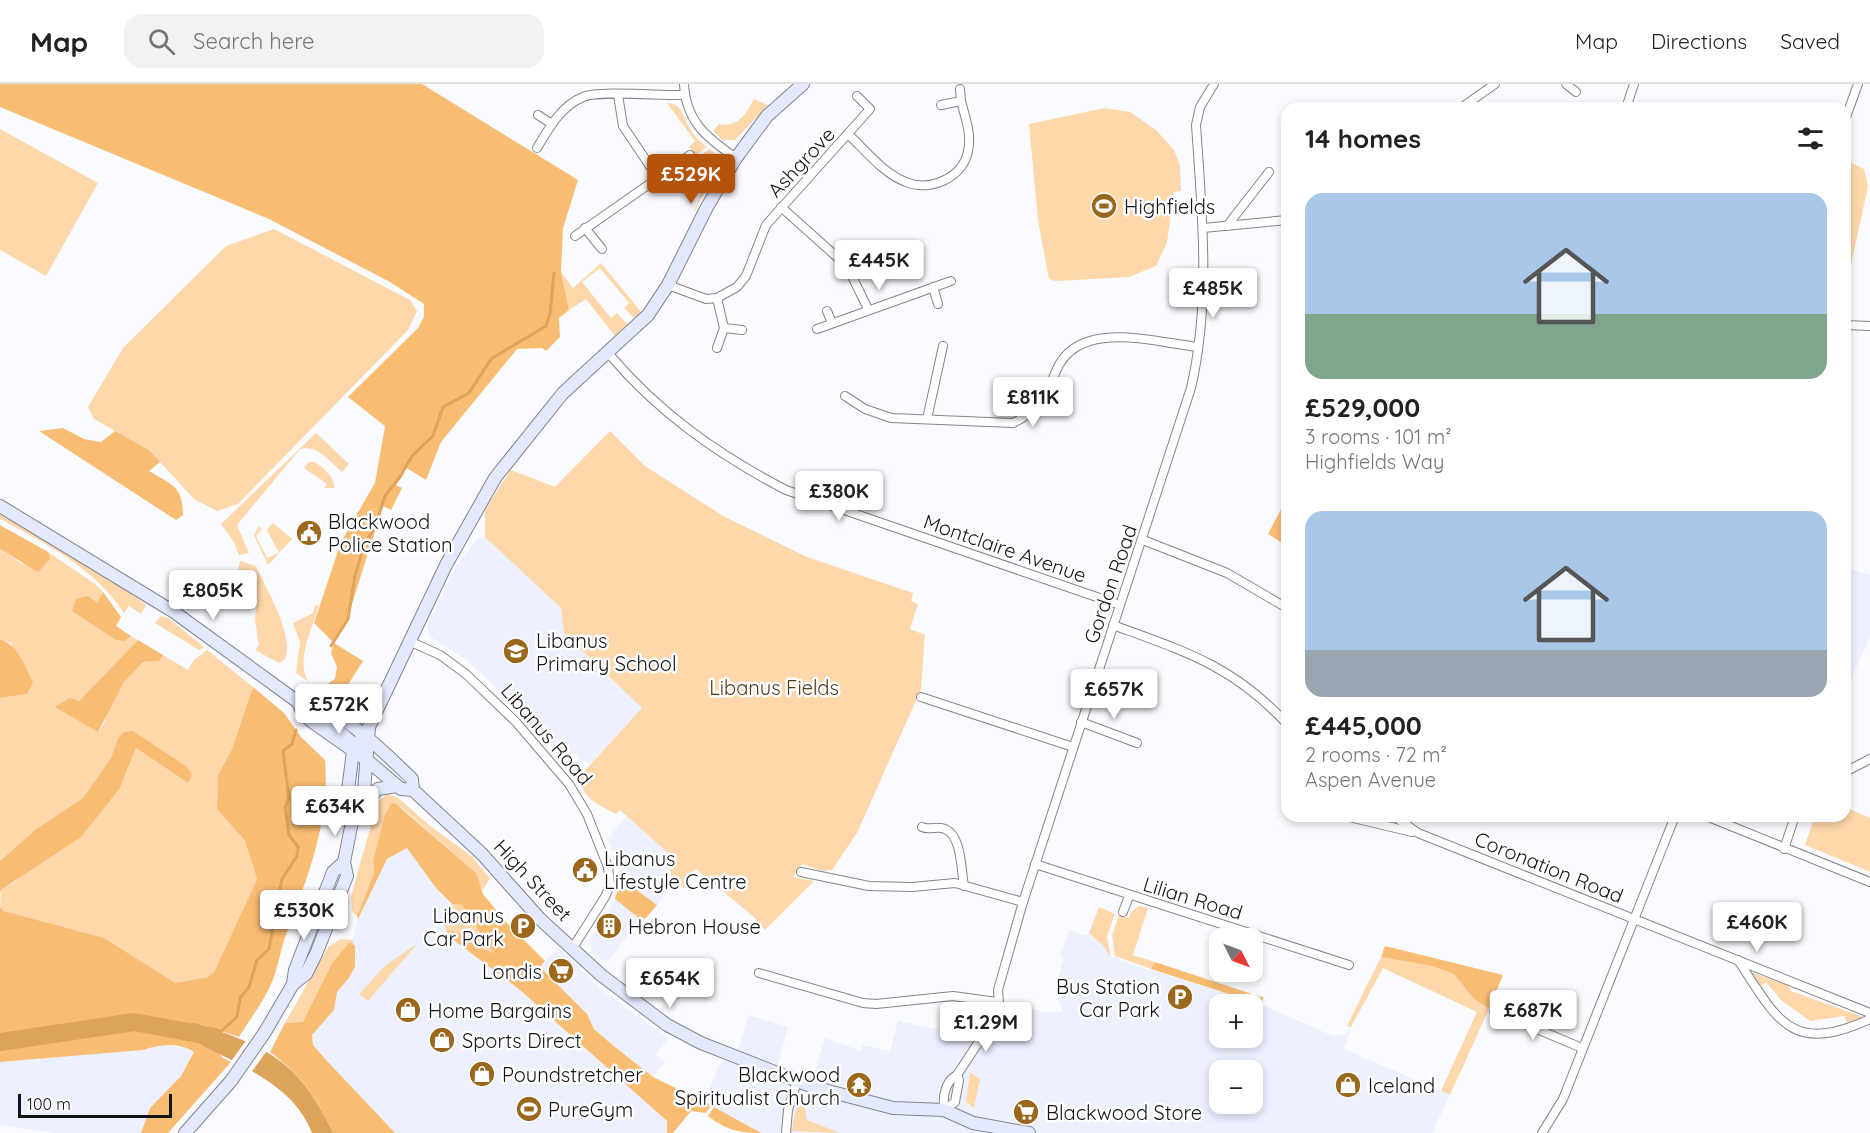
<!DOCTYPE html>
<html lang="en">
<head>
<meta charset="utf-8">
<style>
  body { margin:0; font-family:Quicksand,sans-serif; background:#f2f2f2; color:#222; height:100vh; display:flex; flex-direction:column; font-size:22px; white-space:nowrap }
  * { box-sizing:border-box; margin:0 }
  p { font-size:20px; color:#767676 }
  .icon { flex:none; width:33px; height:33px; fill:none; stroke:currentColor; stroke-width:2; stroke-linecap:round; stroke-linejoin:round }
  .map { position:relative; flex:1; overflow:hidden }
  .sheet { position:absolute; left:1281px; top:18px; width:570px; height:720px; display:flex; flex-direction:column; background:#fff; border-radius:18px; box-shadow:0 3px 9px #0003 }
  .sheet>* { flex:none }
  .needle { width:39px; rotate:132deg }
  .fabs { position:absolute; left:1209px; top:844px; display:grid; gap:12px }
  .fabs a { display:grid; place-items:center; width:54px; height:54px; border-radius:12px; background:#fff; box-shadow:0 3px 9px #0003; font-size:30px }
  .scale { position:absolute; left:18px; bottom:15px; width:154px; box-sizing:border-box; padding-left:6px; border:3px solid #141517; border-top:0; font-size:16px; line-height:21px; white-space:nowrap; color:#141517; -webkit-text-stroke:4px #fff; paint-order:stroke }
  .price { position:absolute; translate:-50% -51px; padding:0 14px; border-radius:6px; background:#fff; color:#222; font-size:20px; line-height:39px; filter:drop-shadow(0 2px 3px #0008) }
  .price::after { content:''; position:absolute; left:50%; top:36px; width:18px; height:14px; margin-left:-9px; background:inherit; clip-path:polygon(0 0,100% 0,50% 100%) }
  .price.current { background:#b45309; color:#fff }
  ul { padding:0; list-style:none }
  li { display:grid; align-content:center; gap:12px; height:318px; padding:0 24px }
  li span { display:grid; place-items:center; height:186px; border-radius:18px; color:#555 }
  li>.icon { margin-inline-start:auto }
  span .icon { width:108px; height:108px; fill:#fffc; stroke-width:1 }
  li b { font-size:26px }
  h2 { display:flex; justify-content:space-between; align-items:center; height:72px; padding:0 24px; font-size:26px }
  header { display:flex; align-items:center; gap:36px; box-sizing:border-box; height:84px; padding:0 30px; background:#fff; border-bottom:2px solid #e0e0e0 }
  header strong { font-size:28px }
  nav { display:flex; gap:33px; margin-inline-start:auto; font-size:21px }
  .search { width:420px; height:54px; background:#f2f2f2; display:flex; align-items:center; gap:15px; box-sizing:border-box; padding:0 21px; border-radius:18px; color:#767676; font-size:22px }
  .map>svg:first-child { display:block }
  .built { fill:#edf1ff; fill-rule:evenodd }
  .green { fill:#fed7ab }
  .forest { fill:#f8bc73 }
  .water { fill:#dfa45c }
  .pier { fill:#fafbff }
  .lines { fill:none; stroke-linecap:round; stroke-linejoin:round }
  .stream { stroke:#dfa45c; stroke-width:3 }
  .river { stroke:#dfa45c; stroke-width:18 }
  .street-casing { stroke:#83858b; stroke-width:10 }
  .secondary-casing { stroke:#83858b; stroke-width:14 }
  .street { stroke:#fff; stroke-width:8 }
  .secondary { stroke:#e4eafe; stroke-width:12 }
  .labels { text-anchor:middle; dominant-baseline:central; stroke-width:5; stroke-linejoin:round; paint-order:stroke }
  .street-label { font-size:20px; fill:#141517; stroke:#fff }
  .poi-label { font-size:20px; fill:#141517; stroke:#fff; text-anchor:start }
  .park-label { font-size:20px; fill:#533a1b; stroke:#fff }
</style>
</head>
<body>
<header>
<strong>Map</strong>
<div class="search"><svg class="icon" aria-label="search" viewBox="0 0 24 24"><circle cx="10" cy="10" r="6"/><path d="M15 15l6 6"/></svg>Search here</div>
<nav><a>Map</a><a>Directions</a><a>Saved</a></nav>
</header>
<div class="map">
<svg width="1870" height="1049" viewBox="0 0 1870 1049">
  <rect width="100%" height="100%" fill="#fafbff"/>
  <g class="built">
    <path d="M485 453 561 524 564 549 642 624 590 680 584 676 581 678 576 670 566 666 558 671 495 602 463 574 432 554 427 547 429 537 456 482 478 454Z"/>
    <path d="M1845 483 1870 491V553L1855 586 1845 619Z"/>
    <path d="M627 733 669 770 671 803 657 821 634 804 620 799 616 774 607 755Z"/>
    <path d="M407 764 436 804 452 820 446 828 455 857 520 906 667 1037V1049H395L343 996 313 961 312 951 334 926 337 908 349 894 355 882 356 871 352 856 358 835 387 775Z"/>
    <path d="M615 815 640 835 606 879 592 868 589 857Z"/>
    <path d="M1069 846 1086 852 1089 849 1103 861 1111 874 1115 872 1122 877 1260 920 1333 952 1346 950 1351 943 1344 965 1450 1011 1432 1049H761L704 1018 720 979 739 964 749 931 788 943 778 980 813 993 825 954 861 967 863 961 890 967 898 937 966 951 970 934 981 936 998 926 1016 922 1045 928H1063L1055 906 1064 873 1060 872ZM1220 921H1252V954H1220ZM1220 987H1252V1020H1220Z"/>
    <path d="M558 863 602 906 668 954 655 971 665 978 653 993 594 945 587 930 540 883Z"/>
    <path d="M160 961 187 964 194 968 181 992 150 1024 141 1049H55L0 1041V978L143 966Z"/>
  </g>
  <g class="green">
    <path d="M754 15 768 21 735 56H723L713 47 719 40C738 44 746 30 754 15Z"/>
    <path d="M667 19C684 20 682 33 690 45 694 52 700 57 707 63L696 71 689 63 695 57Z"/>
    <path d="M1105 24 1130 28 1156 46 1174 66 1180 81 1181 107 1174 108 1167 159 1156 182 1129 193 1056 197 1049 195 1038 137 1029 40Z"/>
    <path d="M0 45 98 99 46 192 0 166Z"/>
    <path d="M709 65 716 70 718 83 693 130 705 98 692 79Z"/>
    <path d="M1845 76 1864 85 1868 102 1845 209Z"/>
    <path d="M274 145 410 216 417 227 408 246 238 420 217 427 194 415 149 366 94 335 88 323 123 264 226 162Z"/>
    <path d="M601 179 641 228 634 234 624 224 629 219 600 184 582 198 611 234 617 229 627 240 615 252 586 215 569 226 561 188 573 204Z"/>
    <path d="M610 347 645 382 723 432 807 473 913 509 911 517 918 520 910 545 925 551 921 605 857 749 832 786 822 787 802 780 793 793 814 797 765 846 755 834 696 785 684 804 671 792 669 770 620 726 616 730C599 721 580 714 580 692L642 624 564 549 561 524 485 453V425L511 386 555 403Z"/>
    <path d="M316 349 349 380 342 388C329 377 318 361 300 365L237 441 249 469 239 471 234 458 221 440Z"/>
    <path d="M309 378H315C324 384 335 393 334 404H324L327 400 304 384Z"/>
    <path d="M0 429 129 505 128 508 146 521 141 530 129 522 124 529C96 485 45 459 0 435Z"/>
    <path d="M273 439 292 455 268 481 254 451 259 442 262 445 256 452 267 474 279 469 267 446Z"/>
    <path d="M0 465 22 480 49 476 48 468 95 500 103 508 98 519 125 557 131 552 138 556 79 617 98 648C106 639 106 632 110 621 117 604 130 591 143 578L159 577 163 571 188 586 194 576 207 566 253 603 232 665 218 691 217 725 245 757 257 795 214 888 208 893 175 899 144 882 3 827 0 823 1 806 16 797 120 704 136 664 188 699 191 690 118 654 111 674 83 714 35 746 0 777V614L27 610 11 559 0 555Z"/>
    <path d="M240 477 256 482C266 505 295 552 285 575L279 579 255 566 259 561 255 537 256 517 233 510Z"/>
    <path d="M319 520C314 542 294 577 309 598L296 589 300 558 293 539 313 529 315 522Z"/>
    <path d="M161 532 168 534 204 563 199 566 155 539Z"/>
    <path d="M387 710 397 713 429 741 471 772 490 794 483 806 477 798 476 789 400 722 373 777 374 789 357 832 352 827 351 812 378 717Z"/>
    <path d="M1845 723 1870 734V788L1805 761 1815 732H1845Z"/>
    <path d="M452 820 462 821 495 870C478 863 464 847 446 847L443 837Z"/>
    <path d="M1139 822 1148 824 1133 871 1155 878 1151 885 1115 872 1112 851 1119 831 1129 834 1131 828Z"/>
    <path d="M1099 823 1115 830 1107 852 1111 874 1103 861 1089 849Z"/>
    <path d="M341 855 352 856 355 862 350 858 303 938 285 939 328 863Z"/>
    <path d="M417 860 368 917 359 910 386 881Z"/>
    <path d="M1381 873 1432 882 1454 890 1473 914 1489 925 1450 1011 1441 1007 1477 928 1383 884 1351 943 1347 942Z"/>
    <path d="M1753 889 1788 901 1791 907 1863 933 1847 939 1844 932 1810 937 1782 917 1766 898 1761 902Z"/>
    <path d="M970 988 980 995 974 1024 966 1018Z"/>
    <path d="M802 1010 807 1036 840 1049 792 1047 794 1033Z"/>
  </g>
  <g class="forest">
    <path d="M0 0H422L578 96 563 144 561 188 569 226 559 234 560 253 546 267 542 264 517 265 441 358 426 396 405 383 396 401 402 404 391 426 383 422 350 526 349 534 334 559 363 577 339 615 321 604 335 595 337 583 331 569 334 559 314 539 341 458 375 399 385 342 348 313 418 244 424 233V220L390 198 269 135 0 23Z"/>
    <path d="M63 344 84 355 101 358 115 347 149 366 160 378 149 387C172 401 183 402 183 431L176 436 39 347Z"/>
    <path d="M1287 414V462L1268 450Z"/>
    <path d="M0 441 48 468 50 475 38 488 0 465Z"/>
    <path d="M103 508 121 533 116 542 131 552 125 557 116 556 72 527 76 515 88 512 97 519Z"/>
    <path d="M0 555C18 561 25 582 33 598L27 610 0 614Z"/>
    <path d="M138 556 163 571 159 577 143 578 124 598 98 648 55 623 70 614 79 617Z"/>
    <path d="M253 603 284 629 301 653 325 676C330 736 309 790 288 845 281 862 279 881 272 898 264 917 250 935 239 953L193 938 223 974 231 978 168 1049H141L150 1024 181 992 194 968C179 958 159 961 143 966L0 978V823L3 827 104 854 175 899 208 893 214 888 257 795 245 757 217 725 218 691 232 665Z"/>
    <path d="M133 647 187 683 192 690 188 699 136 664 120 704 81 753 1 806 0 809V777L35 746 83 714 111 674 118 654 124 648Z"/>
    <path d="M395 719 476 789 483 810 505 837 545 877 540 883 587 930 594 945 615 963 653 993 711 1021 706 1029 691 1027 673 1049H667V1037L520 906 455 857 446 847C465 846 477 864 494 869L462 821 452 820 436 804 407 764 387 775 358 835 357 832 374 789 373 777 385 731 391 720Z"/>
    <path d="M620 799 634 804 657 821 646 834 640 835 615 815Z"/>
    <path d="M350 858 355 862V882L349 894 337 908 334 926 312 951 313 961 326 976 395 1049H333C315 1012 303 993 270 968L285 939 303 938 333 878Z"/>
    <path d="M1385 862 1503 891 1489 925 1473 914 1454 890 1432 882 1381 873Z"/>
    <path d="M1155 878 1264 914 1260 920 1151 885Z"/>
    <path d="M714 1023 761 1049C739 1049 726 1046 708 1032Z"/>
  </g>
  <path class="water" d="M193 938C267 963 298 975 333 1049H312C292 997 234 980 189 954Z"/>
  <path class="pier" d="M248 954 269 964 250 990 229 980Z"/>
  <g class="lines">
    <g class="stream">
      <path d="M331 562 348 535 355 492 364 461 375 443 385 412 400 393 412 372 433 352 443 323 469 309 491 275 546 242 550 230 554 189"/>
      <path d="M218 950 237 933 240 914 249 903 257 876 269 865 282 795 297 772 298 763 289 751 285 723 289 714 283 667 292 660 296 646"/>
    </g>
    <path class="river" d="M0 958 134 938 215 953"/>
    <g class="street-casing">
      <g id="street">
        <path d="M684 0C686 38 707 54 736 74"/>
        <path d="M1566 0 1576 8"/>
        <path d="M960 5 961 17"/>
        <path d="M1461 24 1495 0"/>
        <path d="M1626 24 1634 0"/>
        <path d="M538 31 552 40"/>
        <path d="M1845 36 1858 0"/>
        <path d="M849 51C866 67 884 90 906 98 930 108 963 94 968 67 972 50 965 33 961 17L941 21"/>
        <path d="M537 64C549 44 561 22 583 13 599 6 663 12 685 11"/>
        <path d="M658 94 690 71"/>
        <path d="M781 123 847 182 868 225"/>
        <path d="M1227 142 1269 88"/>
        <path d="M585 144 602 165"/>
        <path d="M1203 144 1287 136"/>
        <path d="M575 152 658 94 623 42 618 11"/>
        <path d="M668 201 706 215 717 214 737 203 746 192 766 141 870 25 857 12"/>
        <path d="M933 203 938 220"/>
        <path d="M717 214 724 244 717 264"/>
        <path d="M827 227 832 239"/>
        <path d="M1845 241 1870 242"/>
        <path d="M724 244 742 246"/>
        <path d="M817 245 951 197"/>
        <path d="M609 270C659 329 717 370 786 406L1120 521"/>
        <path d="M845 312 865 325 891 334 1013 339C1037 328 1047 311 1056 287 1078 234 1153 258 1198 263"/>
        <path d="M927 335 943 262"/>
        <path d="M1143 456 1227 489 1287 524"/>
        <path d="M1113 541C1184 567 1234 582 1287 640"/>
        <path d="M409 557 440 571 466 590 516 638 569 700 587 730 608 783 610 801 605 813 572 865"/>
        <path d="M921 613 1073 663"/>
        <path d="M1081 638 1137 659"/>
        <path d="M1845 688 1870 675"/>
        <path d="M1345 732 1412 748"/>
        <path d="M1394 732 1418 749 1870 929"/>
        <path d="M1706 732 1870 798"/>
        <path d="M922 743C930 747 937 741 945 745 962 752 961 786 964 802"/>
        <path d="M1784 765 1795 732"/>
        <path d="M1035 780 1349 881"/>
        <path d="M801 788 869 802 912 803 955 799 1023 818"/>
        <path d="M1123 828 1129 812"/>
        <path d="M1738 876C1778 937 1791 971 1870 935"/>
        <path d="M759 889 863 919 876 920 953 912 997 918"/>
        <path d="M1494 927 1582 964"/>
        <path d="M944 1026C943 1014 944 998 957 991L990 941 1000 933 998 906 1023 818 1191 304C1211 218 1202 127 1196 41L1200 23 1214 0"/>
        <path d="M944 1026 955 1018 959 996 957 991"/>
        <path d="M786 1049 788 1026 797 997"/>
        <path d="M1542 1049 1563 1015 1675 732"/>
      </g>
    </g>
    <g class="secondary-casing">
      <g id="secondary">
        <path d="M0 422 174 528 298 618 304 631 311 637 368 677 401 705 413 706 482 770 540 835 601 891 667 941 701 959 813 1003 893 1024 944 1026 973 1039 1029 1049"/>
        <path d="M298 618C335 618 385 669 412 695L413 706"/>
        <path d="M325 627 327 637 362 667"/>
        <path d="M363 720 378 705 397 702"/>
        <path d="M353 733 346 722 353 667 369 643 446 481 495 394 563 309 648 231 668 201 707 123 736 74 767 32 803 0"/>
        <path d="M293 900 295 886 333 788 344 778"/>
        <path d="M185 1049 231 997 265 948 293 900 306 890 316 870 347 792 344 778 353 733 363 720 369 643"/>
      </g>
    </g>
    <use href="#street" class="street"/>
    <use href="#secondary" class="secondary"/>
  </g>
  <defs>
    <g id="stadium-disc" transform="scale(1.35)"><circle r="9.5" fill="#9b671d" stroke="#fff"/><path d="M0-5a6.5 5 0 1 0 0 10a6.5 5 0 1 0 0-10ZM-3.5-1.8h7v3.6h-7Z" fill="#fff"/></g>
    <g id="civic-disc" transform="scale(1.35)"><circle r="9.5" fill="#9b671d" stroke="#fff"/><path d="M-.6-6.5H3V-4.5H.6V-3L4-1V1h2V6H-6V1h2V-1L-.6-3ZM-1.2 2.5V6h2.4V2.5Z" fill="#fff"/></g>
    <g id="school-disc" transform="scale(1.35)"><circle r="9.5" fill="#9b671d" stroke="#fff"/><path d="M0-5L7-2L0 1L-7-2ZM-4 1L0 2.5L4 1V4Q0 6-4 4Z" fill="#fff"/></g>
    <g id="parking-disc" transform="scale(1.35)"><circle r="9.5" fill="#9b671d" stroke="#fff"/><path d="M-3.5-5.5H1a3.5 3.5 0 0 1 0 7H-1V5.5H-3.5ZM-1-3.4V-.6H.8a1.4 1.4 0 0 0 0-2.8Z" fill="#fff"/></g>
    <g id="building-disc" transform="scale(1.35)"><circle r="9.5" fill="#9b671d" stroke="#fff"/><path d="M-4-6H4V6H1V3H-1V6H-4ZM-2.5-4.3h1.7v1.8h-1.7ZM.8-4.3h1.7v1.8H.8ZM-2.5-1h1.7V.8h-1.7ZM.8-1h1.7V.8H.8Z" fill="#fff"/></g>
    <g id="supermarket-disc" transform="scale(1.35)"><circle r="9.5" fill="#9b671d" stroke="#fff"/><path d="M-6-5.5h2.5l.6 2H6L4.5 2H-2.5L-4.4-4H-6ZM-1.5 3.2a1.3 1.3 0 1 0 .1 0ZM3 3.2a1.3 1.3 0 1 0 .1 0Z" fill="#fff"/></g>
    <g id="shop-disc" transform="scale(1.35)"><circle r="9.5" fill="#9b671d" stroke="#fff"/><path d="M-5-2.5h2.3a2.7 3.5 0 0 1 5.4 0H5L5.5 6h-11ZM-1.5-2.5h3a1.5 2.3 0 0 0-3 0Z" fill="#fff"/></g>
    <g id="temple-disc" transform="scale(1.35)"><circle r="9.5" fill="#9b671d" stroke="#fff"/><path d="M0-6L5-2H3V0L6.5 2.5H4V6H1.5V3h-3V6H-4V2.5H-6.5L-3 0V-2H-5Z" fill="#fff"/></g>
  </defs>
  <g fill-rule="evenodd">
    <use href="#stadium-disc" x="1104" y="122"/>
    <use href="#civic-disc" x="309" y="449"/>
    <use href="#school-disc" x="516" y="567"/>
    <use href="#civic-disc" x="585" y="786"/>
    <use href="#parking-disc" x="523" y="842"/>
    <use href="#building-disc" x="609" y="842"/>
    <use href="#supermarket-disc" x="561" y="887"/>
    <use href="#parking-disc" x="1180" y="913"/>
    <use href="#shop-disc" x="408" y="926"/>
    <use href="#shop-disc" x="442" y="956"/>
    <use href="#shop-disc" x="482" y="990"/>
    <use href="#temple-disc" x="859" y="1001"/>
    <use href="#shop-disc" x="1348" y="1001"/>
    <use href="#stadium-disc" x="529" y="1025"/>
    <use href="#supermarket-disc" x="1026" y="1028"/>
  </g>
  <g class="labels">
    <g class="street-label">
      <text transform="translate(801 78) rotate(-47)">Ashgrove</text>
      <text transform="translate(1005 464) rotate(19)">Montclaire Avenue</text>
      <text transform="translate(1110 500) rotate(-71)">Gordon Road</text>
      <text transform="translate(547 650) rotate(49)">Libanus Road</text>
      <text transform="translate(1549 783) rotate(22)">Coronation Road</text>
      <text transform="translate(533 796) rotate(47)">High Street</text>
      <text transform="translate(1193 814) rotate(17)">Lilian Road</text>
    </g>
    <g class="poi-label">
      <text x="1124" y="122">Highfields</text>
      <text x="328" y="437">Blackwood<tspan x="328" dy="23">Police Station</tspan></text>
      <text x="536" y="556">Libanus<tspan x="536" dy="23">Primary School</tspan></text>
      <text x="604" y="774">Libanus<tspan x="604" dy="23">Lifestyle Centre</tspan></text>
      <text x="504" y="831" text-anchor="end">Libanus<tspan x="504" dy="23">Car Park</tspan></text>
      <text x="628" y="842">Hebron House</text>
      <text x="542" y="887" text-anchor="end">Londis</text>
      <text x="1160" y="902" text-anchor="end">Bus Station<tspan x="1160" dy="23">Car Park</tspan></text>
      <text x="428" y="926">Home Bargains</text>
      <text x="462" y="956">Sports Direct</text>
      <text x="502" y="990">Poundstretcher</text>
      <text x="840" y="990" text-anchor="end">Blackwood<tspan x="840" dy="23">Spiritualist Church</tspan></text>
      <text x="1368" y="1001">Iceland</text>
      <text x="548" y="1025">PureGym</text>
      <text x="1046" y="1028">Blackwood Store</text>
    </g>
    <g class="park-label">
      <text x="774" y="603">Libanus Fields</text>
    </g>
  </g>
</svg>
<div class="fabs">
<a><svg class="needle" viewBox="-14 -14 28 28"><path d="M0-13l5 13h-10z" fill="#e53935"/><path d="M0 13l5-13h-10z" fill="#767676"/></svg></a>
<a>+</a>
<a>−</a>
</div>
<div class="scale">100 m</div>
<b class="price current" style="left:691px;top:121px">£529K</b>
<b class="price" style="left:879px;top:207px">£445K</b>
<b class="price" style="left:1213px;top:235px">£485K</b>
<b class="price" style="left:1033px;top:344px">£811K</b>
<b class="price" style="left:839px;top:438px">£380K</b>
<b class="price" style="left:213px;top:537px">£805K</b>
<b class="price" style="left:1114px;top:636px">£657K</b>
<b class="price" style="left:339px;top:651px">£572K</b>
<b class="price" style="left:335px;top:753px">£634K</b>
<b class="price" style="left:304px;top:857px">£530K</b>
<b class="price" style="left:1757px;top:869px">£460K</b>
<b class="price" style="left:670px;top:925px">£654K</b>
<b class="price" style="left:1533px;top:957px">£687K</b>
<b class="price" style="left:986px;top:969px">£1.29M</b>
<section class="sheet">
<h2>14 homes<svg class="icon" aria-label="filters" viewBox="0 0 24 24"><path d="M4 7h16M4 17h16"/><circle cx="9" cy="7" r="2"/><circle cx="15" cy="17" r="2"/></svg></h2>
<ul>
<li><span style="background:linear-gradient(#a9c7e8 65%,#7fa58c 0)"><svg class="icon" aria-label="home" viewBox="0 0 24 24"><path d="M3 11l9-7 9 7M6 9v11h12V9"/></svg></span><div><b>£529,000</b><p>3 rooms · 101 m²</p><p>Highfields Way</p></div></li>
<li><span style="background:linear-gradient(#a9c7e8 75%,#9aa5b1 0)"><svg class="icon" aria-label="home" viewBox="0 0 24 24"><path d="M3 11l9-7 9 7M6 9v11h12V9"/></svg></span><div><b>£445,000</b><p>2 rooms · 72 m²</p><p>Aspen Avenue</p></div></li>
</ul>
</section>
</div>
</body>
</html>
